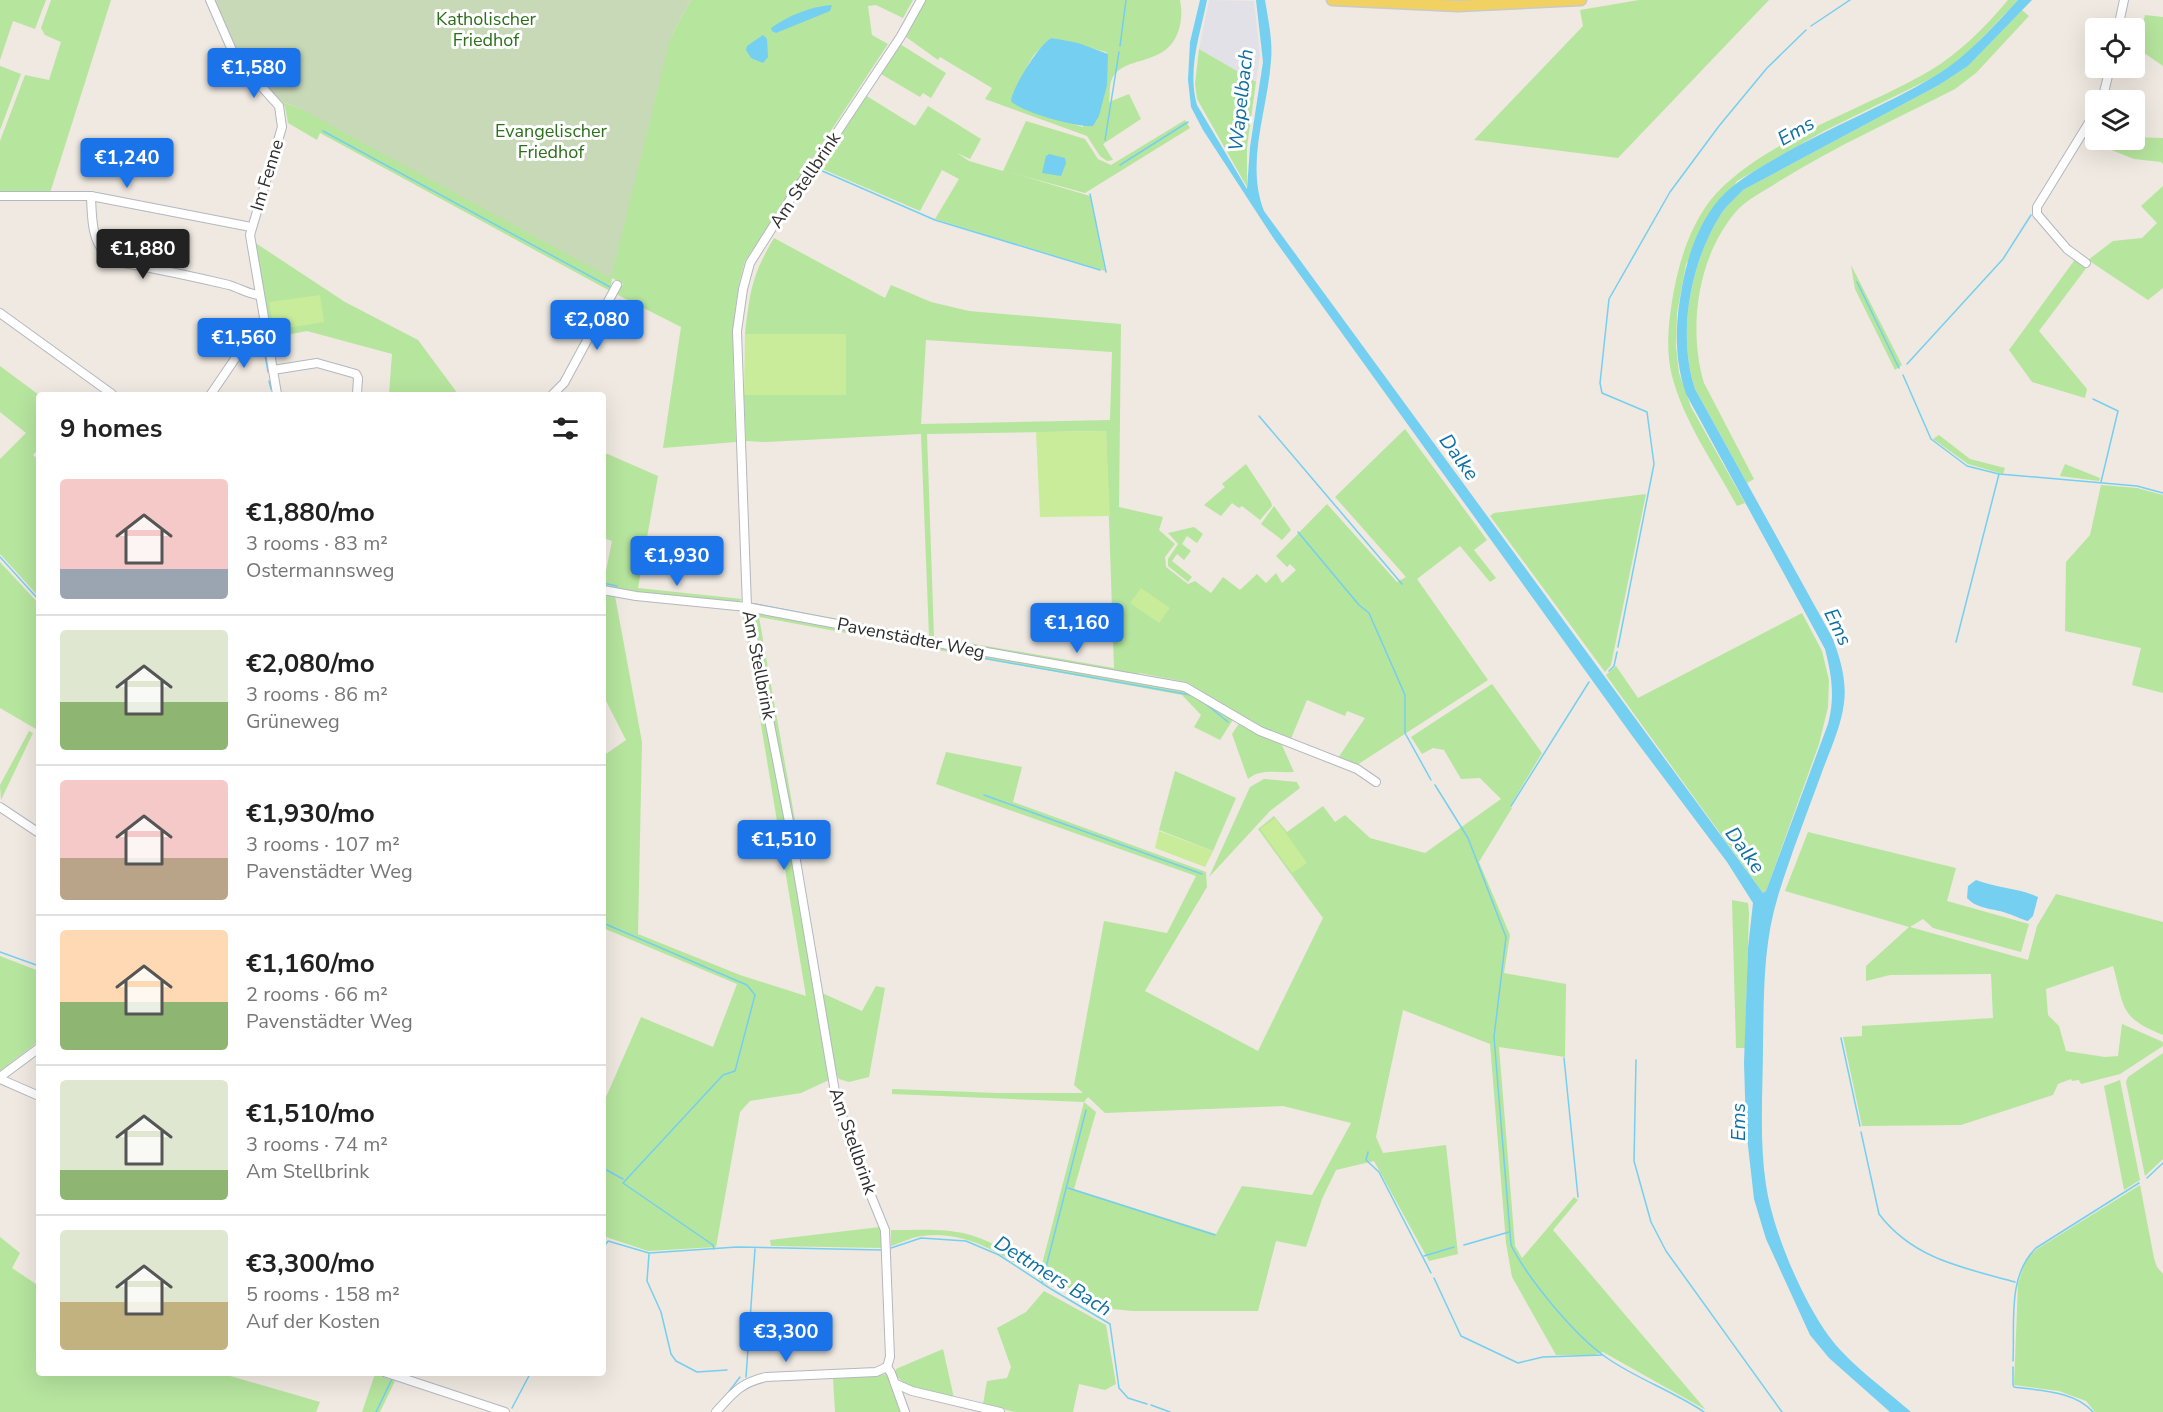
<!DOCTYPE html>
<html lang="en">
<head>
<meta charset="utf-8">
<style>
  body { margin:0; font-family:"Nunito Sans",sans-serif; background:#f6f6f6; color:#222; height:100vh; display:flex; flex-direction:column; font-size:22px; white-space:nowrap }
  * { box-sizing:border-box; margin:0 }
  p { font-size:20px; color:#767676 }
  .icon { flex:none; width:33px; height:33px; fill:none; stroke:currentColor; stroke-width:2; stroke-linecap:round; stroke-linejoin:round }
  .map { position:relative; flex:1; overflow:hidden }
  .side { position:absolute; left:36px; top:392px; width:570px; height:984px; display:flex; flex-direction:column; background:#fff; border-radius:6px; box-shadow:0 6px 24px #0002 }
  .side>* { flex:none }
  .tools { position:absolute; left:2085px; top:18px; display:grid; gap:12px }
  .tools a { display:grid; place-items:center; width:60px; height:60px; border-radius:6px; background:#fff; box-shadow:0 6px 24px #0002; font-size:30px }
  .price { position:absolute; translate:-50% -51px; padding:0 14px; border-radius:6px; background:#1a73e8; color:#fff; font-size:20px; line-height:39px; filter:drop-shadow(0 2px 3px #0008) }
  .price::after { content:''; position:absolute; left:50%; top:36px; width:18px; height:14px; margin-left:-9px; background:inherit; clip-path:polygon(0 0,100% 0,50% 100%) }
  .price.on { background:#222; color:#fff }
  ul { padding:0; list-style:none }
  li { display:flex; align-items:center; gap:18px; height:150px; padding:0 24px }
  li+li { border-top:2px solid #e0e0e0 }
  li span { display:grid; place-items:center; flex:none; width:168px; height:120px; border-radius:6px; color:#555 }
  li>.icon { margin-inline-start:auto }
  span .icon { width:72px; height:72px; fill:#fffc; stroke-width:1 }
  li b { font-size:26px }
  h2 { display:flex; justify-content:space-between; align-items:center; height:72px; padding:0 24px; font-size:26px }
  .map>svg:first-child { display:block }
  .industrial { fill:#e3e1e8 }
  .green { fill:#b6e59e; fill-rule:evenodd }
  .cemetery { fill:#c8d9b8 }
  .pitch { fill:#c9ec9a }
  .water { fill:#75cff0 }
  .lines { fill:none; stroke-linecap:round; stroke-linejoin:round }
  .stream { stroke:#75cff0; stroke-width:1.5 }
  .minor-casing { stroke:#b4b7c1; stroke-width:10 }
  .major-casing { stroke:#c9c9c9; stroke-width:13 }
  .minor { stroke:#fff; stroke-width:8 }
  .major { stroke:#f2d163; stroke-width:10 }
  .labels { text-anchor:middle; dominant-baseline:central; stroke-width:6; stroke-linejoin:round; paint-order:stroke }
  .park-label { font-size:18px; fill:#2c6e1b; stroke:#fff }
  .street-label { font-size:18px; fill:#2e2e2e; stroke:#fff }
  .water-label { font-size:20px; font-style:italic; fill:#0d6fa3; stroke:#fff }
</style>
</head>
<body>
<div class="map">
<svg width="2163" height="1412" viewBox="0 0 2163 1412">
  <rect width="100%" height="100%" fill="#efe9e1"/>
  <path class="industrial" d="M1209 0 1254 1 1260 55 1256 82 1199 49Z"/>
  <g class="green">
    <path d="M0 0H46L35 29 13 21 0 60Z"/>
    <path d="M51 0H111L50 193 0 194V141L25 75 49 80 61 42 45 35 41 28Z"/>
    <path d="M691 0H913L903 18 876 5 868 6 872 35 888 44 745 261C727 320 734 380 736 442L663 448 681 327 616 294 623 284 612 278 610 291 320 133 317 140 288 123 285 107 282 102 299 108 671 36Z"/>
    <path d="M925 0H1180C1182 11 1182 21 1178 32 1165 68 1124 54 1112 79 1109 85 1110 96 1109 102L1129 94 1141 119 1103 144 1113 160 1107 161 1100 156 1087 136 985 99 992 88 940 57 938 60 906 37ZM1052 38 1106 52 1108 54 1083 127 1029 111 1011 101C1011 98 1029 63 1032 58 1036 51 1046 44 1052 38Z"/>
    <path d="M1639 0H1769L1618 158 1474 140 1583 26 1580 10Z"/>
    <path d="M2008 0H2018L1964 57 1934 77 1824 131 1737 181 1686 264 1677 313 1676 347 1679 373 1691 407 1745 503 1737 506C1715 465 1684 422 1672 376 1665 349 1669 318 1674 290 1680 259 1690 228 1709 202 1756 142 1866 109 1931 70 1962 51 1985 27 2008 0Z"/>
    <path d="M2022 10 2029 16 1976 73 1955 89C1896 119 1834 147 1778 182 1763 192 1745 200 1734 214 1697 259 1688 329 1704 383L1754 479 1747 483 1695 389C1677 334 1690 263 1721 214 1727 205 1736 198 1743 190L1939 85 1968 66Z"/>
    <path d="M2145 15 2163 17V66L2137 48Z"/>
    <path d="M900 44 946 73 931 98 923 93 920 97 881 74Z"/>
    <path d="M1199 49 1256 82 1247 147V187L1197 99 1195 84Z"/>
    <path d="M0 66 21 74 0 130Z"/>
    <path d="M865 95 915 126 928 106 981 139 970 159 957 153 969 161 1003 171 1026 121 1085 139 1098 159 1111 165 1185 120 1190 128 1085 193 1009 172 1090 196 1105 271 935 219 959 179 942 170 920 211 820 168Z"/>
    <path d="M2095 118 2096 140H2134L2135 137 2163 138V164L2161 162 2134 159 2084 139Z"/>
    <path d="M2163 186V288L2148 300 2088 260 2113 241 2142 238 2157 223 2141 206Z"/>
    <path d="M774 238 885 298 891 285 931 302 969 311 1121 324 1119 507 1163 517 1159 530 1175 544 1165 557 1166 567 1188 584 1195 581 1211 593 1223 577 1240 590 1257 574 1266 583 1276 573 1282 583 1296 570 1290 564 1287 567 1276 556 1327 504 1397 582 1406 577 1335 497 1405 429 1487 540 1474 550 1496 578 1490 582 1460 546 1417 579 1488 680 1357 765 1338 758 1365 718 1347 711 1345 716 1307 700 1290 741 1262 728 1186 682 1139 673 1138 676 755 606 752 603 929 636 921 434 766 442 746 441 744 395H845L846 334H745C750 291 752 275 774 238ZM926 340 1112 352 1110 420 921 424ZM1106 431 1114 668 934 637 927 434Z"/>
    <path d="M254 242 345 302 418 340 458 394H389L392 354 307 331 271 338Z"/>
    <path d="M2076 258 2087 267 2039 331 2087 389 2085 398 2032 382 2009 350Z"/>
    <path d="M1851 265 1902 365 1895 370 1855 289Z"/>
    <path d="M0 366 39 395V448L33 455 39 460V597L0 554V459L26 433 0 412Z"/>
    <path d="M1939 435 1970 459 2005 468 2003 474 1968 464 1933 439Z"/>
    <path d="M603 452 658 476 638 588 742 599 739 602 636 593 603 586 612 541 603 538Z"/>
    <path d="M1246 464 1271 502 1272 506 1260 520 1242 506 1239 508 1232 503 1221 516 1204 505 1225 487 1222 484Z"/>
    <path d="M2065 464 2100 478 2099 481 2060 476Z"/>
    <path d="M2101 485 2137 488 2163 495V693L2132 685 2141 648 2065 631 2066 562 2090 535Z"/>
    <path d="M1646 494 1611 665 1605 672 1490 516 1494 513Z"/>
    <path d="M1274 506 1291 530 1282 540 1261 524Z"/>
    <path d="M1194 527 1203 534 1197 543 1187 536 1182 544 1191 551 1184 560 1177 554 1172 561 1192 577 1188 582 1168 566V559L1178 544 1168 533Z"/>
    <path d="M0 562 39 604V722L36 729 0 708Z"/>
    <path d="M603 594 615 596 642 742 638 934 740 975 806 996 742 610 745 611 789 837 829 1080 801 1093 750 1101 740 1112 716 1247 648 1251 603 1236V1104L641 1017 713 1047 737 984 603 928V756L626 740 603 695Z"/>
    <path d="M758 612 1186 690 1234 718 1220 740 1194 727 1201 715 1182 695 759 617 798 837 795 836 754 615Z"/>
    <path d="M1802 613 1822 651 1829 680 1828 707 1819 744 1766 891 1763 893 1606 675 1616 666 1638 698Z"/>
    <path d="M1492 684 1542 753 1510 806 1512 808 1479 862 1510 935 1504 973 1566 984 1565 1057 1499 1047 1515 1246 1522 1258 1574 1197 1578 1200 1553 1230 1706 1410 1603 1352 1594 1355H1556L1512 1277 1506 1243 1490 1044 1403 1010 1376 1137 1383 1153 1446 1145 1458 1254 1429 1261 1374 1161 1336 1170 1322 1199 1306 1247 1276 1241 1258 1311H1133L1112 1309 1093 1302 1050 1277 1047 1284C1010 1260 970 1229 922 1236 912 1237 901 1243 891 1246V1230C916 1230 943 1228 967 1234 993 1241 1016 1257 1041 1268L1084 1102 892 1094V1089L998 1093H1083L1074 1085 1104 921 1167 933 1196 876 936 784 946 752 1022 767 1013 802 1206 872 1207 887 1145 991 1258 1051 1323 918 1258 829 1274 816 1287 832 1323 806 1335 822 1345 815 1370 838 1425 853 1501 799 1480 778 1461 779 1444 750 1433 748 1422 754 1411 737ZM1088 1097 1105 1113 1283 1106 1351 1123 1312 1195 1242 1186 1216 1234 1074 1189 1096 1112 1084 1102Z"/>
    <path d="M1240 722 1281 743 1294 772C1279 773 1260 768 1248 779L1232 734Z"/>
    <path d="M29 731 33 733 1 800 0 785Z"/>
    <path d="M1175 771 1236 798 1213 851 1159 830Z"/>
    <path d="M1264 779 1297 782 1300 788 1270 811 1209 877 1250 787Z"/>
    <path d="M1808 832 1956 868 1947 901 2029 924 2021 952 1933 928 1923 919 1910 927 2028 960 2037 926 2056 894 2163 922V1035C2118 1017 2125 1007 2113 966L2046 989 2048 1015 2059 1026 2066 1051 2105 1057 2118 1056 2122 1024 2163 1042V1046L2120 1074 2081 1084 2079 1080 2072 1081 2071 1079 2058 1084 2053 1095 1961 1125 1862 1126 1843 1037 1862 1036V1026L1993 1018 1991 974 1890 975 1866 981V966L1909 927 1785 891Z"/>
    <path d="M1732 900 1748 903 1749 913 1745 1048H1736Z"/>
    <path d="M0 956 39 971V1041L0 1071Z"/>
    <path d="M876 986 885 988 869 1077 849 1082 839 1079 836 1073 822 993 862 1011Z"/>
    <path d="M2163 1053V1159L2145 1176 2126 1082 2128 1077Z"/>
    <path d="M2120 1080 2140 1180 2124 1190 2104 1086Z"/>
    <path d="M2140 1185 2154 1258 2157 1267 2163 1274V1412H2095L2086 1401 2059 1391 2014 1385 2018 1284 2026 1259 2037 1249Z"/>
    <path d="M880 1227 883 1248 771 1246 770 1240Z"/>
    <path d="M0 1237 20 1253 12 1268 39 1286V1372L220 1373 320 1402 316 1412H0Z"/>
    <path d="M1044 1291 1106 1325 1116 1384 1105 1390 1079 1384 1073 1412H1015L983 1404 987 1381 1007 1378 1011 1367 997 1328 1026 1312Z"/>
    <path d="M943 1349 954 1398C932 1393 909 1392 895 1374L896 1369Z"/>
    <path d="M375 1374 395 1381 380 1412H362Z"/>
    <path d="M888 1374 901 1412H835L833 1378Z"/>
  </g>
  <path class="cemetery" d="M213 0H691L671 36 611 278 299 108 282 102 266 88 237 55Z"/>
  <g class="pitch">
    <path d="M320 295 324 322 274 330 269 302Z"/>
    <path d="M745 334H846V395H744Z"/>
    <path d="M1106 431 1110 516 1040 517 1036 432Z"/>
    <path d="M1141 588 1170 608 1159 623 1130 603Z"/>
    <path d="M1275 818 1307 863 1292 873 1260 829Z"/>
    <path d="M1159 831 1213 851 1205 867 1155 848Z"/>
  </g>
  <g class="water">
    <path d="M1200 0H1207C1200 35 1187 70 1197 105L1247 189 1250 147 1263 62 1256 0H1265C1268 19 1273 41 1271 60 1268 110 1245 162 1264 211L1763 893 1766 891 1828 724C1835 698 1832 676 1825 649L1686 394C1674 358 1675 324 1682 287 1687 259 1696 231 1713 207 1729 185 1751 173 1773 160 1825 129 1883 107 1935 76 1968 56 1992 28 2018 0H2032L1968 66 1939 85 1743 190C1736 198 1727 205 1721 214 1690 263 1677 334 1695 389L1832 637C1840 657 1847 681 1844 703 1841 727 1830 750 1822 772 1807 813 1791 854 1778 896 1763 945 1764 994 1763 1044 1763 1090 1759 1139 1766 1185 1773 1231 1801 1297 1828 1335 1847 1362 1886 1390 1911 1412H1890L1829 1358 1810 1335 1766 1239 1754 1199 1746 1128 1744 1063 1748 948 1753 903 1727 862 1633 737 1274 239 1203 130 1191 107 1188 80 1190 42Z"/>
    <path d="M832 5 830 11 776 33 772 31 771 28C790 15 809 7 832 5Z"/>
    <path d="M763 35 767 39 768 57 763 63 751 58 746 50 747 46Z"/>
    <path d="M1052 38 1078 43 1108 54 1107 85 1099 116 1093 126C1079 128 1020 112 1011 101 1011 90 1041 41 1052 38Z"/>
    <path d="M1049 154 1065 158 1066 163 1061 176 1042 173 1046 156Z"/>
    <path d="M1976 880C1997 888 2018 888 2038 897L2033 916 2028 921C2020 919 2016 916 2009 914 1995 908 1978 910 1967 898L1968 886Z"/>
  </g>
  <g class="lines">
    <g class="stream">
      <path d="M1811 26 1850 0"/>
      <path d="M1120 46 1126 0"/>
      <path d="M323 131 610 287"/>
      <path d="M1105 140 1119 52"/>
      <path d="M1120 165 1188 122"/>
      <path d="M820 170 935 220 1100 270"/>
      <path d="M1090 194 1106 272"/>
      <path d="M1857 282 1899 368"/>
      <path d="M261 331 268 372"/>
      <path d="M1907 364 2003 259 2031 215"/>
      <path d="M1903 375 1931 439 1967 466 1999 474 2137 486 2163 493"/>
      <path d="M269 381 271 389"/>
      <path d="M2093 399 2118 411 2101 482"/>
      <path d="M1259 416 1402 584"/>
      <path d="M1298 532 1359 605 1369 613 1405 695V733L1431 780"/>
      <path d="M0 557 39 600"/>
      <path d="M603 583 617 586"/>
      <path d="M755 604 852 623"/>
      <path d="M957 642 974 646"/>
      <path d="M1956 642 1999 474"/>
      <path d="M1618 647 1654 464 1647 412 1602 393 1600 383 1609 299 1670 192 1719 126 1767 68 1806 30"/>
      <path d="M976 657 1191 695"/>
      <path d="M1609 671 1614 666 1617 652"/>
      <path d="M1206 704 1228 722"/>
      <path d="M1435 785 1468 838 1506 937 1494 1037 1511 1245C1528 1279 1575 1336 1607 1358 1637 1379 1673 1391 1704 1412"/>
      <path d="M984 795 1202 874"/>
      <path d="M1511 806 1589 682"/>
      <path d="M603 923 747 985 755 995 735 1071 723 1075 623 1183 713 1245 714 1249"/>
      <path d="M0 952 39 966"/>
      <path d="M1841 1038 1860 1126"/>
      <path d="M1564 1058 1578 1197"/>
      <path d="M1636 1060 1634 1161 1651 1222 1666 1251 1782 1412"/>
      <path d="M1861 1132 1879 1214C1913 1259 1964 1268 2015 1282"/>
      <path d="M1368 1152 1366 1160 1379 1172 1431 1273"/>
      <path d="M603 1168 623 1179"/>
      <path d="M2147 1178 2163 1163"/>
      <path d="M1068 1188 1215 1235"/>
      <path d="M1464 1245 1509 1232"/>
      <path d="M603 1248 608 1241 649 1253 737 1247 882 1250"/>
      <path d="M891 1248 921 1238 966 1241 999 1255 1051 1289 1110 1324 1119 1388 1128 1398 1147 1404"/>
      <path d="M649 1254 647 1281 661 1312 671 1354 676 1361 697 1372 727 1370"/>
      <path d="M1424 1256 1454 1247"/>
      <path d="M1434 1278 1461 1336 1518 1363 1543 1357 1602 1355"/>
      <path d="M1042 1283 1086 1110"/>
      <path d="M2013 1361C2015 1323 2007 1276 2036 1248L2139 1183"/>
      <path d="M2013 1367V1385L2014 1387C2041 1391 2075 1391 2093 1412"/>
      <path d="M746 1377 755 1249"/>
      <path d="M724 1398 740 1377"/>
      <path d="M1151 1405 1170 1412"/>
      <path d="M512 1408 531 1372"/>
      <path d="M376 1412 392 1379"/>
    </g>
    <g class="minor-casing">
      <g id="minor">
        <path d="M210 0 235 57 279 106 282 127 250 235 277 394"/>
        <path d="M2118 28 2124 0"/>
        <path d="M2102 100 2110 68"/>
        <path d="M0 196H91L251 227"/>
        <path d="M91 196C92 221 91 245 114 261 152 268 191 276 229 285 239 288 250 295 260 295"/>
        <path d="M2086 263 2067 249 2037 214V207L2096 111"/>
        <path d="M0 313 112 394"/>
        <path d="M273 370 317 363 356 374 358 378 357 394"/>
        <path d="M211 394 258 325 265 324"/>
        <path d="M553 394 564 383 617 285"/>
        <path d="M603 590 636 596 747 607 975 650 1185 687 1260 731 1357 769 1376 782"/>
        <path d="M0 807 39 833"/>
        <path d="M0 1077 39 1048"/>
        <path d="M0 1079 39 1096"/>
        <path d="M887 1367 890 1357 885 1230 852 1149 835 1092 792 837 747 607 737 331 743 289 750 263 798 187 832 140 901 36 921 0"/>
        <path d="M887 1367 891 1373 905 1412"/>
        <path d="M384 1372 505 1412"/>
        <path d="M896 1384 912 1391 1000 1412"/>
        <path d="M716 1412C733 1393 740 1383 766 1377L876 1372 887 1367"/>
      </g>
    </g>
    <g class="major-casing">
      <path id="major" d="M1332 0 1458 6 1581 0"/>
    </g>
    <use href="#minor" class="minor"/>
    <use href="#major" class="major"/>
  </g>
  <g class="labels">
    <g class="park-label">
      <text x="486" y="19">Katholischer<tspan x="486" dy="21">Friedhof</tspan></text>
      <text x="551" y="131">Evangelischer<tspan x="551" dy="21">Friedhof</tspan></text>
    </g>
    <g class="street-label">
      <text transform="translate(267 175) rotate(-73)">Im Fenne</text>
      <text transform="translate(805 180) rotate(-56)">Am Stellbrink</text>
      <text transform="translate(911 638) rotate(11)">Pavenstädter Weg</text>
      <text transform="translate(759 665) rotate(79)">Am Stellbrink</text>
      <text transform="translate(853 1141) rotate(71)">Am Stellbrink</text>
    </g>
    <g class="water-label">
      <text transform="translate(1241 100) rotate(-84)">Wapelbach</text>
      <text transform="translate(1796 131) rotate(-30)">Ems</text>
      <text transform="translate(1459 457) rotate(54)">Dalke</text>
      <text transform="translate(1838 627) rotate(64)">Ems</text>
      <text transform="translate(1745 850) rotate(54)">Dalke</text>
      <text transform="translate(1738 1122) rotate(-90)">Ems</text>
      <text transform="translate(1053 1276) rotate(32)">Dettmers Bach</text>
    </g>
  </g>
</svg>
<div class="tools">
<a><svg class="icon" aria-label="locate" viewBox="0 0 24 24"><circle cx="12" cy="12" r="6"/><path d="M12 2v4M12 18v4M2 12h4M18 12h4"/></svg></a>
<a><svg class="icon" aria-label="layers" viewBox="0 0 24 24"><path d="M12 4l9 5-9 5-9-5zM3 14l9 5 9-5"/></svg></a>
</div>
<b class="price" style="left:254px;top:99px">€1,580</b>
<b class="price" style="left:127px;top:189px">€1,240</b>
<b class="price on" style="left:143px;top:280px">€1,880</b>
<b class="price" style="left:597px;top:351px">€2,080</b>
<b class="price" style="left:244px;top:369px">€1,560</b>
<b class="price" style="left:677px;top:587px">€1,930</b>
<b class="price" style="left:1077px;top:654px">€1,160</b>
<b class="price" style="left:784px;top:871px">€1,510</b>
<b class="price" style="left:786px;top:1363px">€3,300</b>
<section class="side">
<h2>9 homes<svg class="icon" aria-label="filters" viewBox="0 0 24 24"><path d="M4 7h16M4 17h16"/><circle cx="9" cy="7" r="2"/><circle cx="15" cy="17" r="2"/></svg></h2>
<ul>
<li><span style="background:linear-gradient(#f6c9c9 75%,#9aa5b1 0)"><svg class="icon" aria-label="home" viewBox="0 0 24 24"><path d="M3 11l9-7 9 7M6 9v11h12V9"/></svg></span><div><b>€1,880/mo</b><p>3 rooms · 83 m²</p><p>Ostermannsweg</p></div></li>
<li><span style="background:linear-gradient(#dfe7d0 60%,#8fb573 0)"><svg class="icon" aria-label="home" viewBox="0 0 24 24"><path d="M3 11l9-7 9 7M6 9v11h12V9"/></svg></span><div><b>€2,080/mo</b><p>3 rooms · 86 m²</p><p>Grüneweg</p></div></li>
<li><span style="background:linear-gradient(#f6c9c9 65%,#b9a48a 0)"><svg class="icon" aria-label="home" viewBox="0 0 24 24"><path d="M3 11l9-7 9 7M6 9v11h12V9"/></svg></span><div><b>€1,930/mo</b><p>3 rooms · 107 m²</p><p>Pavenstädter Weg</p></div></li>
<li><span style="background:linear-gradient(#ffd9b3 60%,#8fb573 0)"><svg class="icon" aria-label="home" viewBox="0 0 24 24"><path d="M3 11l9-7 9 7M6 9v11h12V9"/></svg></span><div><b>€1,160/mo</b><p>2 rooms · 66 m²</p><p>Pavenstädter Weg</p></div></li>
<li><span style="background:linear-gradient(#dfe7d0 75%,#8fb573 0)"><svg class="icon" aria-label="home" viewBox="0 0 24 24"><path d="M3 11l9-7 9 7M6 9v11h12V9"/></svg></span><div><b>€1,510/mo</b><p>3 rooms · 74 m²</p><p>Am Stellbrink</p></div></li>
<li><span style="background:linear-gradient(#dfe7d0 60%,#c2b280 0)"><svg class="icon" aria-label="home" viewBox="0 0 24 24"><path d="M3 11l9-7 9 7M6 9v11h12V9"/></svg></span><div><b>€3,300/mo</b><p>5 rooms · 158 m²</p><p>Auf der Kosten</p></div></li>
</ul>
</section>
</div>
</body>
</html>
